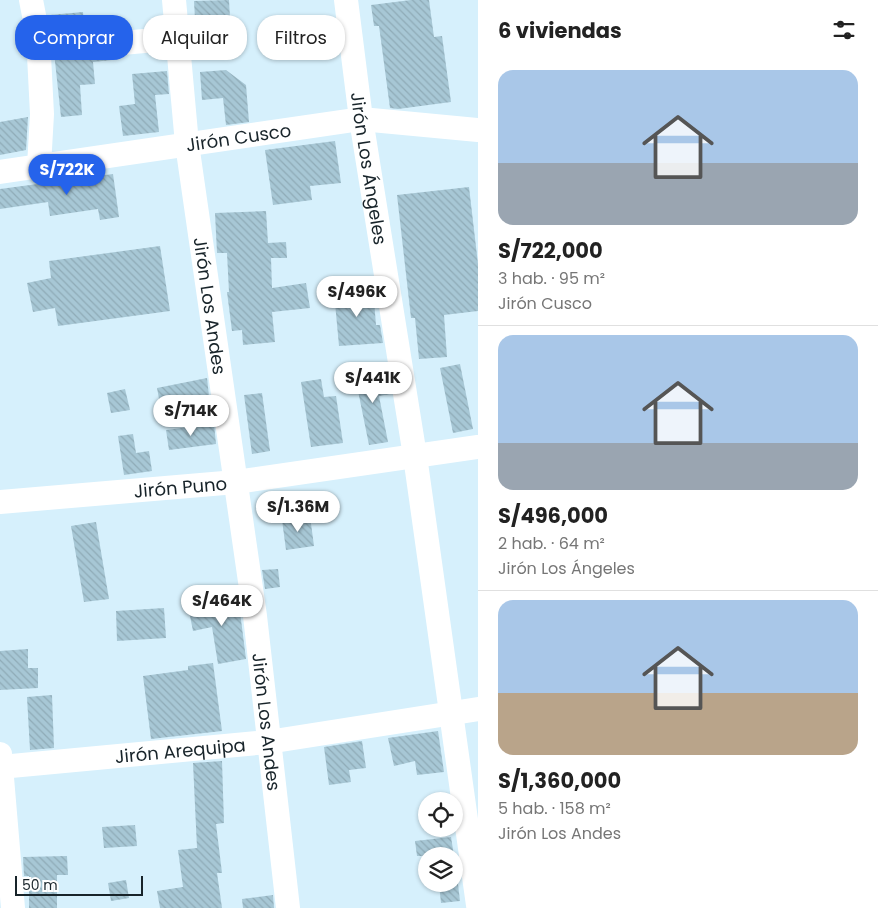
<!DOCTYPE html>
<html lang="es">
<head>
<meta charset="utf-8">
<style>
  body { margin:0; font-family:Poppins,sans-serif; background:#f6f6f6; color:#222; height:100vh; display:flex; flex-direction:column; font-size:19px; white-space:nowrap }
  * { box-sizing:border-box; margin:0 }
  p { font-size:16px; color:#767676 }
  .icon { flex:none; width:28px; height:28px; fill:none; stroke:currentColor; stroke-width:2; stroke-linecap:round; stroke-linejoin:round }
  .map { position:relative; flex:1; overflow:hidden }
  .details { display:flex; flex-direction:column; background:#fff; width:400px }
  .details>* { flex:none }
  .banner { position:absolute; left:15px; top:15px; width:388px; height:45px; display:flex; gap:10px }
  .fabs { position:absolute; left:418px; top:792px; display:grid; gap:10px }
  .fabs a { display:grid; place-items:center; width:45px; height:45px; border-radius:50%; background:#fff; box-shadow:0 1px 4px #0004; font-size:25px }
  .scale { position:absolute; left:15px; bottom:12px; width:128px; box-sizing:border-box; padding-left:5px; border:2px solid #18242a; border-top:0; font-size:14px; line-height:18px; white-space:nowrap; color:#18242a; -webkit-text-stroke:4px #fff; paint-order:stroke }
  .price { position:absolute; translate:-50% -42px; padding:0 11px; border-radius:18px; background:#fff; color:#222; font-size:16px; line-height:32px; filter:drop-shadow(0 1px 2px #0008) }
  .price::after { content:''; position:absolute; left:50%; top:30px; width:15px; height:11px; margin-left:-8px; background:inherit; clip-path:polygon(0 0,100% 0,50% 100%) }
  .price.active { background:#2563eb; color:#fff }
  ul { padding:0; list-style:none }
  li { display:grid; align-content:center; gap:10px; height:265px; padding:0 20px }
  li+li { border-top:1px solid #e0e0e0 }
  li span { display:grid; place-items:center; height:155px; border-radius:15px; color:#555 }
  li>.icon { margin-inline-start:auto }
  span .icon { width:90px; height:90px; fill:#fffc; stroke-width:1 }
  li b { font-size:21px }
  h2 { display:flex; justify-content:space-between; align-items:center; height:60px; padding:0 20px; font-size:21px }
  .pill { padding:0 18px; border-radius:20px; background:#fff; box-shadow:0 1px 4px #0004; font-size:18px; line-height:45px }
  .pill.active { background:#2563eb; color:#fff }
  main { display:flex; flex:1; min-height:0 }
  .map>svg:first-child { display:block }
  .building { fill:url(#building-back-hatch) }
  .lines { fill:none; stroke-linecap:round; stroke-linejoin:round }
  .minor { stroke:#fff; stroke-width:24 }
  .labels { text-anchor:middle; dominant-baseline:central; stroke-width:4.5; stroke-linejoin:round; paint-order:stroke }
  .street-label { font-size:18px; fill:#18242a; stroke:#fff }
</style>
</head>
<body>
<main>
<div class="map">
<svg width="478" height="908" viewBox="0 0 478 908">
  <defs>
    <pattern id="building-back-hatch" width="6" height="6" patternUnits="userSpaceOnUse" patternTransform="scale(1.25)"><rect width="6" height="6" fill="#a7c7d5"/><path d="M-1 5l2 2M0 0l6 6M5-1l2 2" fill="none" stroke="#8fabb7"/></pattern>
  </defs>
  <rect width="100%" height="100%" fill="#d6f0fc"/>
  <g class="building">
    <path d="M229 0 230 18 195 19 194 1Z"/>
    <path d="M411 0H429L434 37 442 36 451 102 398 109 390 108 379 26H374L371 5Z"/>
    <path d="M83 12 84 25 108 23V45L112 60 93 62 95 84 80 85 82 115 61 117 50 15Z"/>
    <path d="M226 70 246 85 249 122 226 125 223 98 202 100 200 72Z"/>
    <path d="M167 71 169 94 155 95 159 132 123 136 119 106 135 104 132 74Z"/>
    <path d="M28 117 26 150 0 155V122Z"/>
    <path d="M335 141 341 183 310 186 312 200 273 205 265 150Z"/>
    <path d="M113 174 119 217 100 220 98 209 50 216 48 202 0 209V189Z"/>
    <path d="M469 187 478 264V311L444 315 447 357 419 359 415 318H411L397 195Z"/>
    <path d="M266 211 268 243 286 242 287 258H271L272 288 306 283 310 308 272 312 275 342 243 345 242 330 232 331 227 292H229L227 253H217L215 213Z"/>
    <path d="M160 246 170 311 58 326 55 308 33 312 27 283 51 278 49 261Z"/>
    <path d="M373 288 376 325H380L383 343 339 346 334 292Z"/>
    <path d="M460 364 473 429 453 433 440 368Z"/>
    <path d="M386 370 390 394 379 396 388 442 369 445 355 376Z"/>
    <path d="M207 378 209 396 160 404 157 388Z"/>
    <path d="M321 379 324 397 336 396 343 443 311 447 301 382Z"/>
    <path d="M125 389 130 410 111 413 107 393Z"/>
    <path d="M262 393 270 451 252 454 244 395Z"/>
    <path d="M214 424 216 444 169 450 166 430Z"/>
    <path d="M133 434 136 453 149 451 152 471 124 475 118 436Z"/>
    <path d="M310 516 314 546 286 550 282 520Z"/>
    <path d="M96 522 109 599 84 602 71 526Z"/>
    <path d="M278 569 280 587 265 589 262 570Z"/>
    <path d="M238 596 246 659 218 664 212 627 193 631 188 606Z"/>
    <path d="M164 608 166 638 117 641 116 611Z"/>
    <path d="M28 649V668H38V688L0 690V651Z"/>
    <path d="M213 663 222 731 151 739 143 676 188 670V666Z"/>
    <path d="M52 695 54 748 30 750 27 697Z"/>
    <path d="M438 731 444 772 417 775 415 761 394 766 388 738Z"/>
    <path d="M362 741 366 768 349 770 351 782 329 785 324 747Z"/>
    <path d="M222 761 224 823 216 824 222 873H217L222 908H160L157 891 183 887 178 850 197 848 193 763Z"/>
    <path d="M135 825 137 846 104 848 102 827Z"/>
    <path d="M451 837 454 856H417L415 841Z"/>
    <path d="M67 856 68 875H57V908H29V876H24L23 857Z"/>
    <path d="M126 880 129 898 111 901 108 883Z"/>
    <path d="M439 884H458L460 901 441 903Z"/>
    <path d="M273 895 274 908H243L242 899Z"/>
  </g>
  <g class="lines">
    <g class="minor">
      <path d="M31 0 38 36 42 114 39 166"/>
      <path id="s1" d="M174 0 187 144 255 616 288 908"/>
      <path id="s2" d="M346 0 361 119 415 456 478 905"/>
      <path d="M122 43 178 38"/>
      <path id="s3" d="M0 172 361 119 478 130"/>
      <path id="s4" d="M0 502 236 482 478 447"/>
      <path d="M0 754 13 908"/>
      <path id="s5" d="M0 767 268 742 478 709"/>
    </g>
  </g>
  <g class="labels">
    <g class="street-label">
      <text stroke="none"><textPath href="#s3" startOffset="241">Jirón Cusco</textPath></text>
      <text stroke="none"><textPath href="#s2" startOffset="170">Jirón Los Ángeles</textPath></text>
      <text stroke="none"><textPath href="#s1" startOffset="308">Jirón Los Andes</textPath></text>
      <text stroke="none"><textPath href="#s4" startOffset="181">Jirón Puno</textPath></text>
      <text stroke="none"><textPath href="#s1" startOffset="728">Jirón Los Andes</textPath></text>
      <text stroke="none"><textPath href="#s5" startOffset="181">Jirón Arequipa</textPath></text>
    </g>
  </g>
</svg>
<div class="fabs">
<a><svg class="icon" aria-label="locate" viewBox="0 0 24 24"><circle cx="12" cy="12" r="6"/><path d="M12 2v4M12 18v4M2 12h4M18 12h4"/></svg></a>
<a><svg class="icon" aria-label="layers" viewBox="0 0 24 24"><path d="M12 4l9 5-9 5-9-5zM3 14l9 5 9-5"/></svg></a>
</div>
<div class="scale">50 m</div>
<b class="price active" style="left:67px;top:196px">S/722K</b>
<b class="price" style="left:357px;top:318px">S/496K</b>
<b class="price" style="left:373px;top:404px">S/441K</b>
<b class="price" style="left:191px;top:437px">S/714K</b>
<b class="price" style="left:298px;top:533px">S/1.36M</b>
<b class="price" style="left:222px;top:627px">S/464K</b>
<div class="banner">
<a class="pill active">Comprar</a>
<a class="pill">Alquilar</a>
<a class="pill">Filtros</a>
</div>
</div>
<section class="details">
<h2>6 viviendas<svg class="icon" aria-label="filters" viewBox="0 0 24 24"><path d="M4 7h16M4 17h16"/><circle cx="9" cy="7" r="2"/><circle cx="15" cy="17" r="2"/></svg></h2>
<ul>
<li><span style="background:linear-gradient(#a9c7e8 60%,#9aa5b1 0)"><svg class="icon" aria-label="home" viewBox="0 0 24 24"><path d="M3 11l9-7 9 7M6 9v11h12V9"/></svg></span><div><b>S/722,000</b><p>3 hab. · 95 m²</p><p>Jirón Cusco</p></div></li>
<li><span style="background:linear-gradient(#a9c7e8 70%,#9aa5b1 0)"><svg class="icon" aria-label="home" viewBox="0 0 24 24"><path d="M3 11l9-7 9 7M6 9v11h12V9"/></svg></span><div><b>S/496,000</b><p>2 hab. · 64 m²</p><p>Jirón Los Ángeles</p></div></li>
<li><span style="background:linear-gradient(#a9c7e8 60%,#b9a48a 0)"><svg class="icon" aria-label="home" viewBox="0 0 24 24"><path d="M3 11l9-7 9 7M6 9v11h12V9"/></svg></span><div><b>S/1,360,000</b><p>5 hab. · 158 m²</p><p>Jirón Los Andes</p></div></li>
</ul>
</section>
</main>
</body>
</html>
